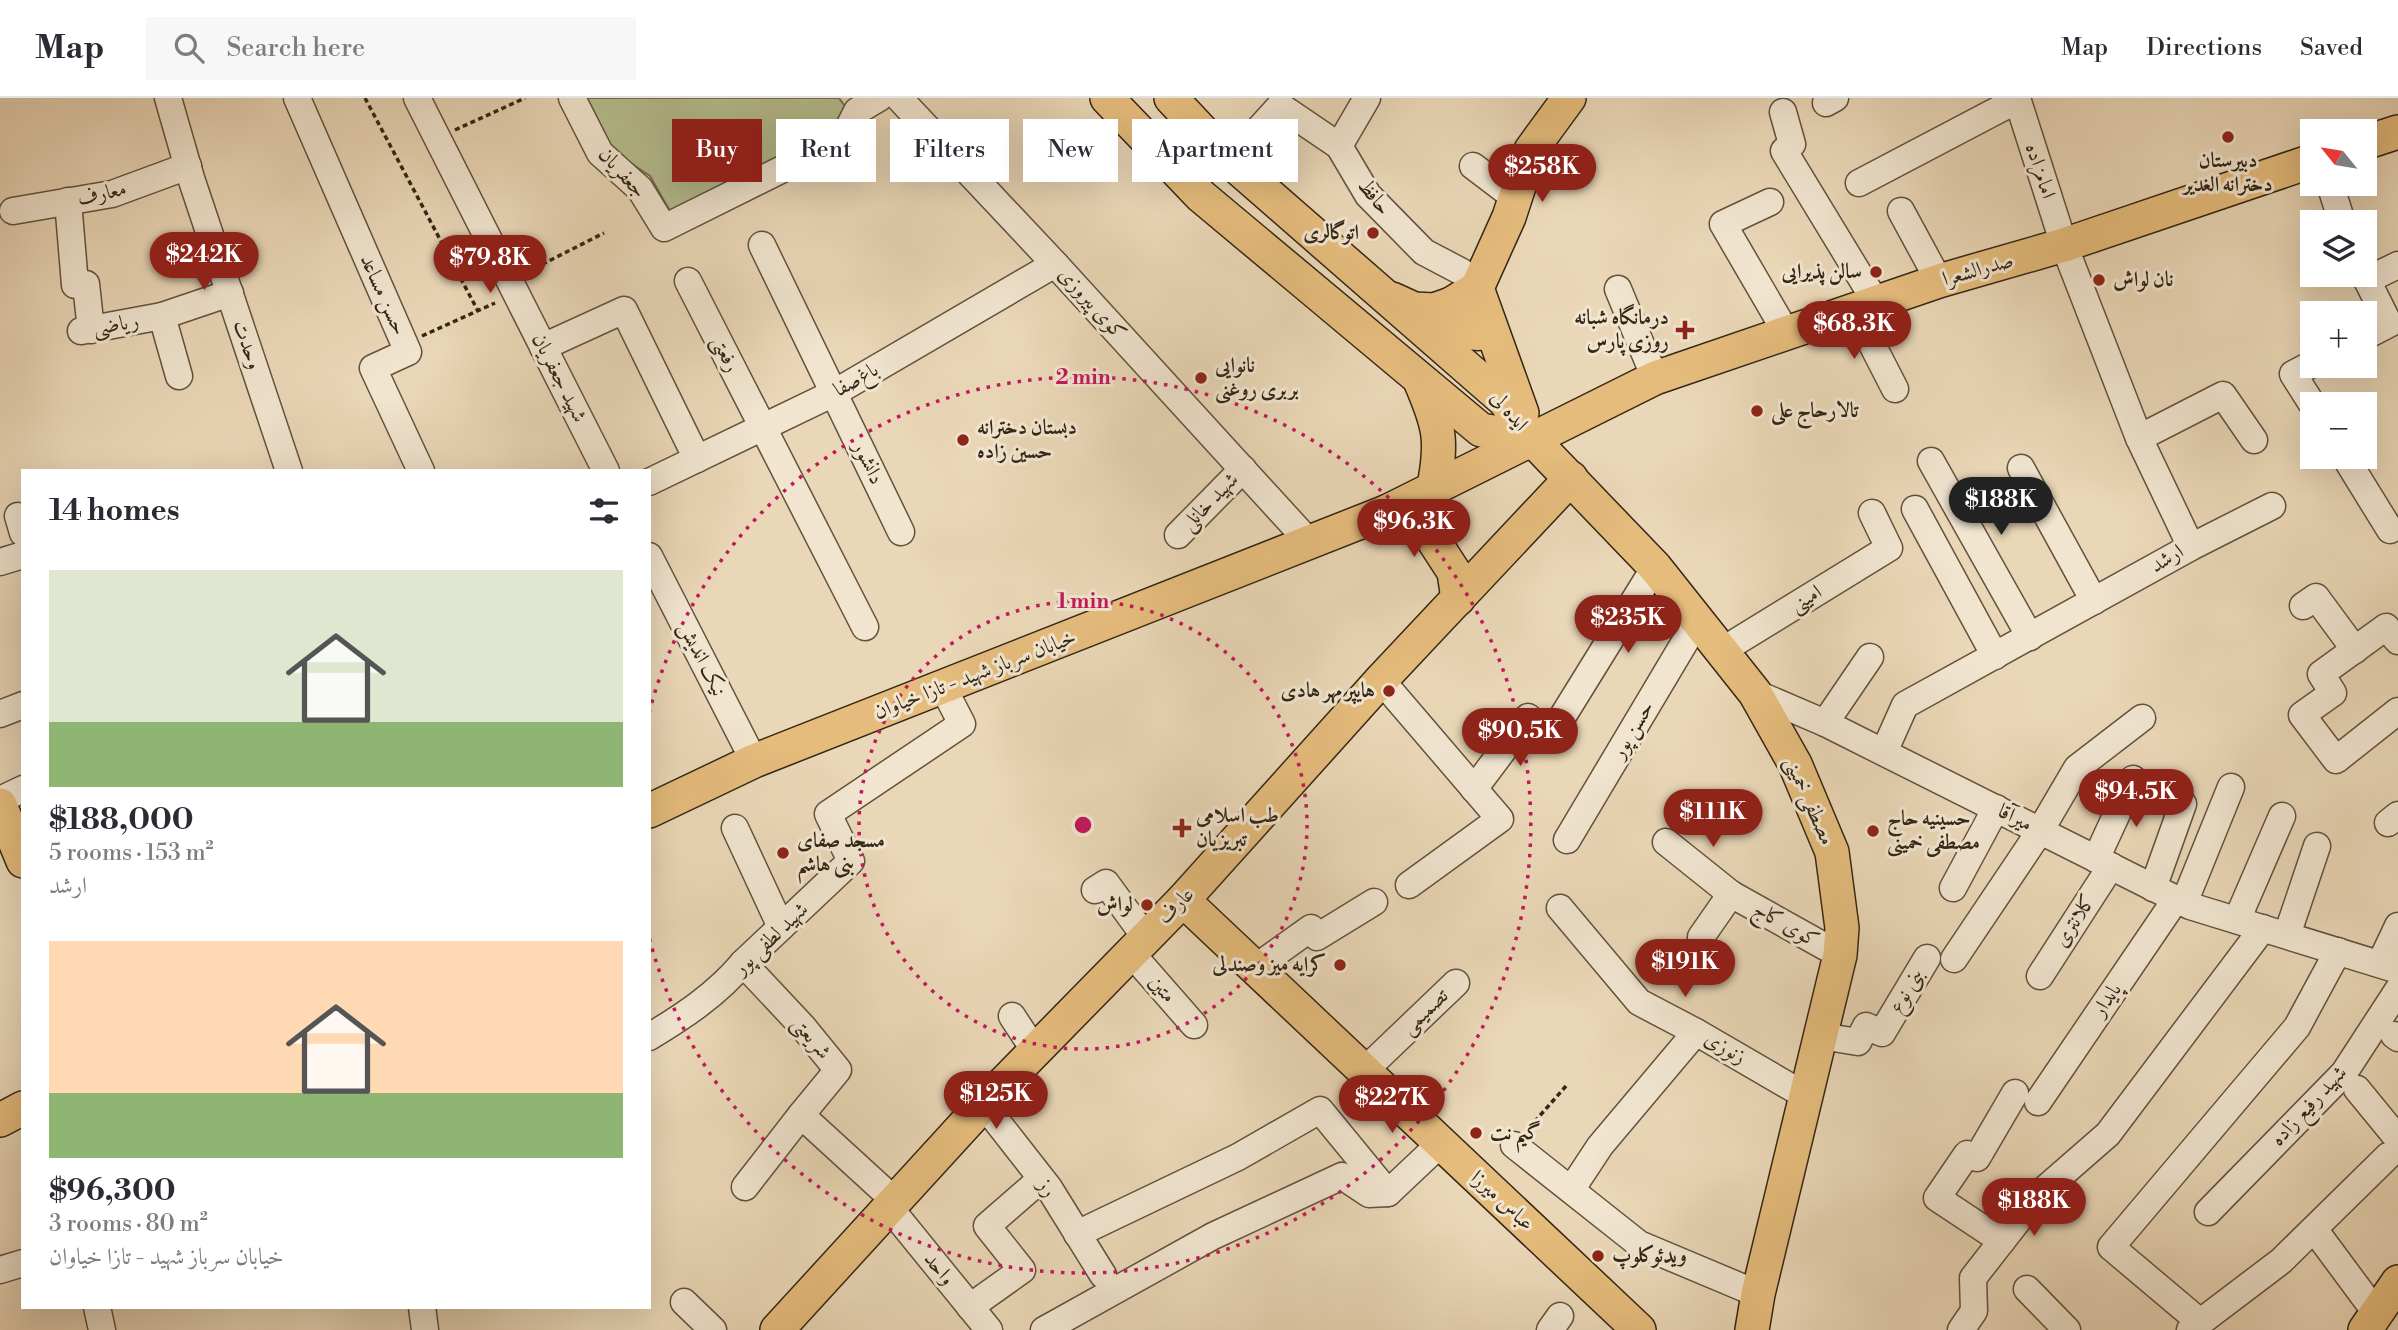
<!DOCTYPE html>
<html lang="en">
<head>
<meta charset="utf-8">
<style>
  body { margin:0; font-family:"Libre Bodoni",Amiri,serif; background:#f7f7f7; color:#2b2b33; height:100vh; display:flex; flex-direction:column; font-size:26px; white-space:nowrap }
  * { box-sizing:border-box; margin:0 }
  p { font-size:23px; color:#7c7c81 }
  .icon { flex:none; width:38px; height:38px; fill:none; stroke:currentColor; stroke-width:2; stroke-linecap:round; stroke-linejoin:round }
  .map { position:relative; flex:1; overflow:hidden }
  .details { position:absolute; left:21px; top:371px; width:630px; height:840px; display:flex; flex-direction:column; background:#fff; border-radius:0px; box-shadow:0 7px 28px #0002 }
  .details>* { flex:none }
  .top-card { position:absolute; left:672px; top:21px; width:665px; height:63px; display:flex; gap:14px }
  .needle { width:46px; rotate:300deg }
  .controls { position:absolute; left:2300px; top:21px; display:grid; gap:14px }
  .controls a { display:grid; place-items:center; width:77px; height:77px; border-radius:0px; background:#fff; box-shadow:0 7px 28px #0002; font-size:35px }
  .price { position:absolute; translate:-50% -60px; padding:0 16px; border-radius:24px; background:#8f2418; color:#fff; font-size:23px; line-height:46px; filter:drop-shadow(0 2px 4px #0008) }
  .price::after { content:''; position:absolute; left:50%; top:42px; width:21px; height:16px; margin-left:-10px; background:inherit; clip-path:polygon(0 0,100% 0,50% 100%) }
  .price.on { background:#222; color:#fff }
  ul { padding:0; list-style:none }
  li { display:grid; align-content:center; gap:14px; height:371px; padding:0 28px }
  li span { display:grid; place-items:center; height:217px; border-radius:0px; color:#555 }
  li>.icon { margin-inline-start:auto }
  span .icon { width:126px; height:126px; fill:#fffc; stroke-width:1 }
  li b { font-size:30px }
  h2 { display:flex; justify-content:space-between; align-items:center; height:84px; padding:0 28px; font-size:30px }
  .chip { padding:0 24px; border-radius:0px; background:#fff; box-shadow:0 7px 28px #0002; font-size:24px; line-height:63px }
  .chip.on { background:#8f2418; color:#fff }
  header { display:flex; align-items:center; gap:42px; box-sizing:border-box; height:98px; padding:0 35px; background:#fff; border-bottom:2px solid #e1e1e2 }
  header strong { font-size:33px }
  nav { display:flex; gap:38px; margin-inline-start:auto; font-size:24px }
  .search { width:490px; height:63px; background:#f7f7f7; display:flex; align-items:center; gap:18px; box-sizing:border-box; padding:0 24px; border-radius:0px; color:#7c7c81; font-size:26px }
  .map>svg:first-child { display:block }
  .green { fill:#b6be8f; stroke:#747252; stroke-width:2 }
  .lines { fill:none; stroke-linecap:round; stroke-linejoin:round }
  .minor-casing { stroke:#61523e; stroke-width:29 }
  .major-casing { stroke:#332615; stroke-width:36 }
  .path { stroke:#332615; stroke-width:3.5; stroke-dasharray:5 3.5; stroke-linecap:butt }
  .minor { stroke:#f1e5d0; stroke-width:26 }
  .major { stroke:#e5bc7c; stroke-width:33 }
  .ring { fill:none; stroke:#c2185b; stroke-width:3.5; stroke-dasharray:3.5 7 }
  .poi-dot { fill:#8f2418; stroke:#f1e5d0; stroke-width:2.5 }
  .labels { text-anchor:middle; dominant-baseline:central; stroke-width:6; stroke-linejoin:round; paint-order:stroke }
  .poi-label { font-size:21px; font-weight:bold; fill:#332615; stroke:#f1e5d0; text-anchor:start }
  .street-label { font-size:21px; fill:#332615; stroke:#f1e5d0 }
  .centre { fill:#c2185b; stroke:#f1e5d0; stroke-width:3.5 }
  .ring-label { font-size:21px; text-anchor:middle; font-weight:bold; fill:#c2185b; stroke:#f1e5d0; stroke-width:6; stroke-linejoin:round; paint-order:stroke }
</style>
</head>
<body>
<header>
<strong>Map</strong>
<div class="search"><svg class="icon" aria-label="search" viewBox="0 0 24 24"><circle cx="10" cy="10" r="6"/><path d="M15 15l6 6"/></svg>Search here</div>
<nav><a>Map</a><a>Directions</a><a>Saved</a></nav>
</header>
<div class="map">
<svg width="2398" height="1232" viewBox="0 0 2398 1232">
  <rect width="100%" height="100%" fill="#ead7b7"/>
  <filter id="stains"><feTurbulence type="fractalNoise" baseFrequency=".00286" numOctaves="4"/><feColorMatrix values="0 0 0 0 .2 0 0 0 0 .09 0 0 0 0 .02 0 0 0 .5 -.17"/></filter>
  <radialGradient id="worn" r=".72"><stop offset=".6" stop-color="#630" stop-opacity="0"/><stop offset="1" stop-color="#630" stop-opacity=".3"/></radialGradient>
  <path class="green" d="M585 0H839L847 11 838 30 671 115 650 78 611 52Z"/>
  <g class="lines">
    <g class="minor-casing">
      <g id="minor">
        <path d="M168 0 191 80 289 373"/>
        <path d="M297 0 408 254 373 270 421 373"/>
        <path d="M417 0 606 373"/>
        <path d="M572 0 600 55 640 91 664 130 843 41 857 13 879 0"/>
        <path d="M899 0 1055 166 1310 445"/>
        <path d="M2017 0 2064 147 2139 340 2191 449"/>
        <path d="M1826 5 1835 0"/>
        <path d="M1783 14 1792 46 1784 53 1877 206"/>
        <path d="M1339 48 1367 0"/>
        <path d="M1230 63 1280 8 1339 48 1368 97 1424 154 1462 174"/>
        <path d="M1473 68 1515 100"/>
        <path d="M1859 85 2017 2"/>
        <path d="M2330 86 2342 124"/>
        <path d="M68 103 75 187 86 186 91 232"/>
        <path d="M1770 104 1723 126 1787 236"/>
        <path d="M13 113 112 96 188 68"/>
        <path d="M1901 113 1939 183"/>
        <path d="M762 147 901 434"/>
        <path d="M2364 176 2389 226 2364 239"/>
        <path d="M2367 182 2398 167"/>
        <path d="M688 183 865 529"/>
        <path d="M1618 191 1655 280"/>
        <path d="M1855 213 1895 291"/>
        <path d="M162 218 179 278"/>
        <path d="M81 233 162 218 230 195"/>
        <path d="M543 249 624 212 697 361"/>
        <path d="M2312 266 2293 276 2312 306"/>
        <path d="M2139 340 2223 297 2254 342"/>
        <path d="M2345 359 2390 432"/>
        <path d="M1931 363 2030 539"/>
        <path d="M2021 370 2094 503"/>
        <path d="M649 384 834 295 1055 166"/>
        <path d="M1915 411 1995 558"/>
        <path d="M18 418 23 435"/>
        <path d="M1178 437 1243 371"/>
        <path d="M649 458 754 663"/>
        <path d="M0 464 23 457"/>
        <path d="M2303 508 2316 499 2355 552"/>
        <path d="M2398 543 2386 529 2321 576 2333 595 2302 617 2336 662 2398 613"/>
        <path d="M1723 552 1889 450 1872 415"/>
        <path d="M1381 582 1500 721 1409 787"/>
        <path d="M1755 595 1825 625 2190 808 2398 872"/>
        <path d="M0 616 23 607"/>
        <path d="M1561 621 1655 469"/>
        <path d="M1825 625 1870 559"/>
        <path d="M1884 654 1905 607 2191 449 2272 408"/>
        <path d="M1474 691 1528 619"/>
        <path d="M0 702 23 691"/>
        <path d="M2388 725 2398 717"/>
        <path d="M735 730 781 829"/>
        <path d="M1567 742 1698 522"/>
        <path d="M1666 744 1731 796"/>
        <path d="M2096 761 2133 681"/>
        <path d="M1953 790 1996 710"/>
        <path d="M2153 790 2183 706"/>
        <path d="M1095 792 1106 785 1146 840"/>
        <path d="M2184 805 2231 689"/>
        <path d="M1560 810 1639 904 1696 934 1806 998"/>
        <path d="M2237 822 2282 718"/>
        <path d="M2287 837 2317 748"/>
        <path d="M1701 839 1731 796 1840 857"/>
        <path d="M1131 855 1194 927"/>
        <path d="M1954 861 2040 733 2077 670 2142 620"/>
        <path d="M743 865 803 929 838 972 801 1017 895 1103"/>
        <path d="M2380 866 2398 828"/>
        <path d="M1255 870 1311 830 1317 839 1374 804"/>
        <path d="M2040 878 2111 768"/>
        <path d="M1012 918 1035 953"/>
        <path d="M2394 937 2398 940"/>
        <path d="M1821 938 1858 944 1866 928 1882 935 1927 860"/>
        <path d="M649 939C684 918 717 896 743 865L851 763 828 716 962 626 943 589"/>
        <path d="M1364 973 1456 885"/>
        <path d="M2357 991 2398 1041"/>
        <path d="M2038 1004 2176 801"/>
        <path d="M984 1007 1049 1090 1103 1177"/>
        <path d="M1514 1047 1639 1146 1758 1196"/>
        <path d="M745 1089 801 1017"/>
        <path d="M1571 1092 1600 1048 1696 934"/>
        <path d="M889 1109 989 1232"/>
        <path d="M2208 1114 2344 975 2398 892"/>
        <path d="M2314 1131 2377 1216"/>
        <path d="M1077 1136 1238 1059 1320 1012 1388 1095"/>
        <path d="M2002 1143 1937 1100 1967 1056 1977 1060 2015 995"/>
        <path d="M0 1172 23 1165"/>
        <path d="M2027 1191 2067 1232"/>
        <path d="M684 1204 713 1232"/>
        <path d="M97 1209 102 1232"/>
        <path d="M422 1209 425 1232"/>
        <path d="M970 1209 1022 1172 987 1128 1041 1081"/>
        <path d="M2200 1224 2111 1149 2297 929 2338 853"/>
        <path d="M1044 1232 1213 1138 1342 1078 1369 1096 1388 1095 1441 1045"/>
        <path d="M1550 1232 1560 1218"/>
        <path d="M1961 1232 1974 1213 1973 1180 2037 1098 2108 1036 2263 830"/>
        <path d="M2190 1232 2281 1163 2388 1058"/>
      </g>
    </g>
    <g class="major-casing">
      <g id="major">
        <path d="M1107 0 1201 98 1481 332 1531 340"/>
        <path d="M1171 0 1230 63 1505 303 1531 340 1655 469 1755 595 1795 666 1832 754 1842 830 1840 857 1758 1196 1752 1232"/>
        <path d="M2364 45 2398 34"/>
        <path d="M1477 190 1522 315"/>
        <path d="M1392 201 1414 211 1434 212 1451 206 1477 190 1509 119 1531 52 1569 0"/>
        <path d="M1451 206C1456 233 1465 239 1491 234"/>
        <path d="M1421 285C1439 327 1443 342 1434 388"/>
        <path d="M1386 414 1430 437 1454 474 1458 501"/>
        <path d="M0 707 23 763"/>
        <path d="M649 713 754 663 1386 414 1655 280 1939 183 2064 147 2312 63"/>
        <path d="M1183 802 1639 1232"/>
        <path d="M0 1022 23 1010"/>
        <path d="M777 1232 992 997 1183 802 1381 582 1571 380"/>
        <path d="M2365 1232 2398 1184"/>
      </g>
    </g>
    <g class="path">
      <path d="M365 0 478 213"/>
      <path d="M455 32 525 0"/>
      <path d="M527 174 604 135"/>
      <path d="M422 238 495 205"/>
      <path d="M1529 1030 1566 988"/>
    </g>
    <use href="#minor" class="minor"/>
    <use href="#major" class="major"/>
  </g>
  <g class="ring">
    <circle cx="1083" cy="727" r="224"/>
    <path d="M649 615A448 448 0 1 1 649 839"/>
  </g>
  <g class="poi-dot">
    <circle cx="2228" cy="39" r="7"/>
    <circle cx="1373" cy="135" r="7"/>
    <circle cx="1876" cy="174" r="7"/>
    <circle cx="2099" cy="182" r="7"/>
    <path d="M1681.5 221.5h7v7h7v7h-7v7h-7v-7h-7v-7h7z"/>
    <circle cx="1201" cy="280" r="7"/>
    <circle cx="1757" cy="313" r="7"/>
    <circle cx="963" cy="342" r="7"/>
    <circle cx="1389" cy="593" r="7"/>
    <path d="M1178.5 719.5h7v7h7v7h-7v7h-7v-7h-7v-7h7z"/>
    <circle cx="1873" cy="733" r="7"/>
    <circle cx="783" cy="755" r="7"/>
    <circle cx="1147" cy="807" r="7"/>
    <circle cx="1340" cy="867" r="7"/>
    <circle cx="1476" cy="1035" r="7"/>
    <circle cx="1598" cy="1158" r="7"/>
  </g>
  <g class="labels">
    <g class="poi-label">
      <text x="2228" y="63" text-anchor="middle">دبیرستان<tspan x="2228" dy="24">دخترانه الغدیر</tspan></text>
      <text x="1359" y="135" text-anchor="end">اتوگالری</text>
      <text x="1862" y="174" text-anchor="end">سالن پذیرایی</text>
      <text x="2113" y="182">نان لواش</text>
      <text x="1669" y="220" text-anchor="end">درمانگاه شبانه<tspan x="1669" dy="24">روزی پارس</tspan></text>
      <text x="1215" y="268">نانوایی<tspan x="1215" dy="24">بربری روغنی</tspan></text>
      <text x="1771" y="313">تالارحاج علی</text>
      <text x="977" y="330">دبستان دخترانه<tspan x="977" dy="24">حسین زاده</tspan></text>
      <text x="1375" y="593" text-anchor="end">هایپر مهر هادی</text>
      <text x="1196" y="718">طب اسلامی<tspan x="1196" dy="24">تبریزیان</tspan></text>
      <text x="1887" y="721">حسینیه حاج<tspan x="1887" dy="24">مصطفی خمینی</tspan></text>
      <text x="797" y="743">مسجد صفای<tspan x="797" dy="24">بنی هاشم</tspan></text>
      <text x="1133" y="807" text-anchor="end">لواش</text>
      <text x="1326" y="867" text-anchor="end">کرایه میز وصندلی</text>
      <text x="1490" y="1035">گیم نت</text>
      <text x="1612" y="1158">ویدئوکلوپ</text>
    </g>
    <g class="street-label">
      <text transform="translate(2040 73) rotate(72)">امامزاده</text>
      <text transform="translate(622 75) rotate(48)">جعفریان</text>
      <text transform="translate(102 96) rotate(-13)">معارف</text>
      <text transform="translate(1374 99) rotate(51)">حافظ</text>
      <text transform="translate(1978 172) rotate(-16)">صدرالشعرا</text>
      <text transform="translate(383 197) rotate(66)">حسن مساعد</text>
      <text transform="translate(1092 206) rotate(48)">کوی پیروزی</text>
      <text transform="translate(116 227) rotate(-10)">ریاضی</text>
      <text transform="translate(247 247) rotate(71)">وحدت</text>
      <text transform="translate(725 256) rotate(63)">رفعتی</text>
      <text transform="translate(559 280) rotate(63)">شهید جعفریان</text>
      <text transform="translate(856 282) rotate(-30)">باغ‌صفا</text>
      <text transform="translate(1509 313) rotate(50)">ایده لى</text>
      <text transform="translate(868 365) rotate(64)">دانشور</text>
      <text transform="translate(1210 404) rotate(-46)">شهید خانلی</text>
      <text transform="translate(2167 461) rotate(-32)">ارشد</text>
      <text transform="translate(1806 501) rotate(-32)">امینی</text>
      <text transform="translate(702 561) rotate(63)">نیک اندیش</text>
      <text transform="translate(975 577) rotate(-21)">خیابان سرباز شهید - تازا خیاوان</text>
      <text transform="translate(1633 632) rotate(-59)">حسن پور</text>
      <text transform="translate(1809 703) rotate(66)">مصطفی خمینی</text>
      <text transform="translate(2015 720) rotate(27)">میرآقا</text>
      <text transform="translate(1176 808) rotate(-46)">عارف</text>
      <text transform="translate(2075 823) rotate(-57)">کلانتری</text>
      <text transform="translate(1786 827) rotate(29)">کوی کاج</text>
      <text transform="translate(771 841) rotate(-44)">شهید لطفی پور</text>
      <text transform="translate(1162 891) rotate(49)">متین</text>
      <text transform="translate(1907 893) rotate(-59)">بنی نوع</text>
      <text transform="translate(2107 902) rotate(-56)">پایدار</text>
      <text transform="translate(1425 914) rotate(-44)">تصمیمی</text>
      <text transform="translate(811 940) rotate(49)">شریعتی</text>
      <text transform="translate(1725 950) rotate(30)">زنوزی</text>
      <text transform="translate(2309 1008) rotate(-47)">شهید رفیع زاده</text>
      <text transform="translate(1047 1090) rotate(55)">رز</text>
      <text transform="translate(1502 1103) rotate(43)">عباس میرزا</text>
      <text transform="translate(939 1171) rotate(51)">واحد</text>
    </g>
  </g>
  <circle cx="1083" cy="727" r="10" class="centre"/>
  <g class="ring-label">
    <text x="1083" y="286">2 min</text>
    <text x="1083" y="510">1 min</text>
  </g>
  <rect width="100%" height="100%" filter="url(#stains)"/>
  <rect width="100%" height="100%" fill="url(#worn)"/>
</svg>
<div class="controls">
<a><svg class="needle" viewBox="-14 -14 28 28"><path d="M0-13l5 13h-10z" fill="#e53935"/><path d="M0 13l5-13h-10z" fill="#7c7c81"/></svg></a>
<a><svg class="icon" aria-label="layers" viewBox="0 0 24 24"><path d="M12 4l9 5-9 5-9-5zM3 14l9 5 9-5"/></svg></a>
<a>+</a>
<a>−</a>
</div>
<b class="price" style="left:1542px;top:106px">$258K</b>
<b class="price" style="left:204px;top:194px">$242K</b>
<b class="price" style="left:490px;top:197px">$79.8K</b>
<b class="price" style="left:1854px;top:263px">$68.3K</b>
<b class="price on" style="left:2001px;top:439px">$188K</b>
<b class="price" style="left:1414px;top:461px">$96.3K</b>
<b class="price" style="left:1628px;top:557px">$235K</b>
<b class="price" style="left:1520px;top:670px">$90.5K</b>
<b class="price" style="left:2136px;top:731px">$94.5K</b>
<b class="price" style="left:1713px;top:751px">$111K</b>
<b class="price" style="left:1685px;top:901px">$191K</b>
<b class="price" style="left:996px;top:1033px">$125K</b>
<b class="price" style="left:1392px;top:1037px">$227K</b>
<b class="price" style="left:2034px;top:1140px">$188K</b>
<div class="top-card">
<a class="chip on">Buy</a>
<a class="chip">Rent</a>
<a class="chip">Filters</a>
<a class="chip">New</a>
<a class="chip">Apartment</a>
</div>
<section class="details">
<h2>14 homes<svg class="icon" aria-label="filters" viewBox="0 0 24 24"><path d="M4 7h16M4 17h16"/><circle cx="9" cy="7" r="2"/><circle cx="15" cy="17" r="2"/></svg></h2>
<ul>
<li><span style="background:linear-gradient(#dfe7d0 70%,#8fb573 0)"><svg class="icon" aria-label="home" viewBox="0 0 24 24"><path d="M3 11l9-7 9 7M6 9v11h12V9"/></svg></span><div><b>$188,000</b><p>5 rooms · 153 m²</p><p>ارشد</p></div></li>
<li><span style="background:linear-gradient(#ffd9b3 70%,#8fb573 0)"><svg class="icon" aria-label="home" viewBox="0 0 24 24"><path d="M3 11l9-7 9 7M6 9v11h12V9"/></svg></span><div><b>$96,300</b><p>3 rooms · 80 m²</p><p>خیابان سرباز شهید - تازا خیاوان</p></div></li>
</ul>
</section>
</div>
</body>
</html>
